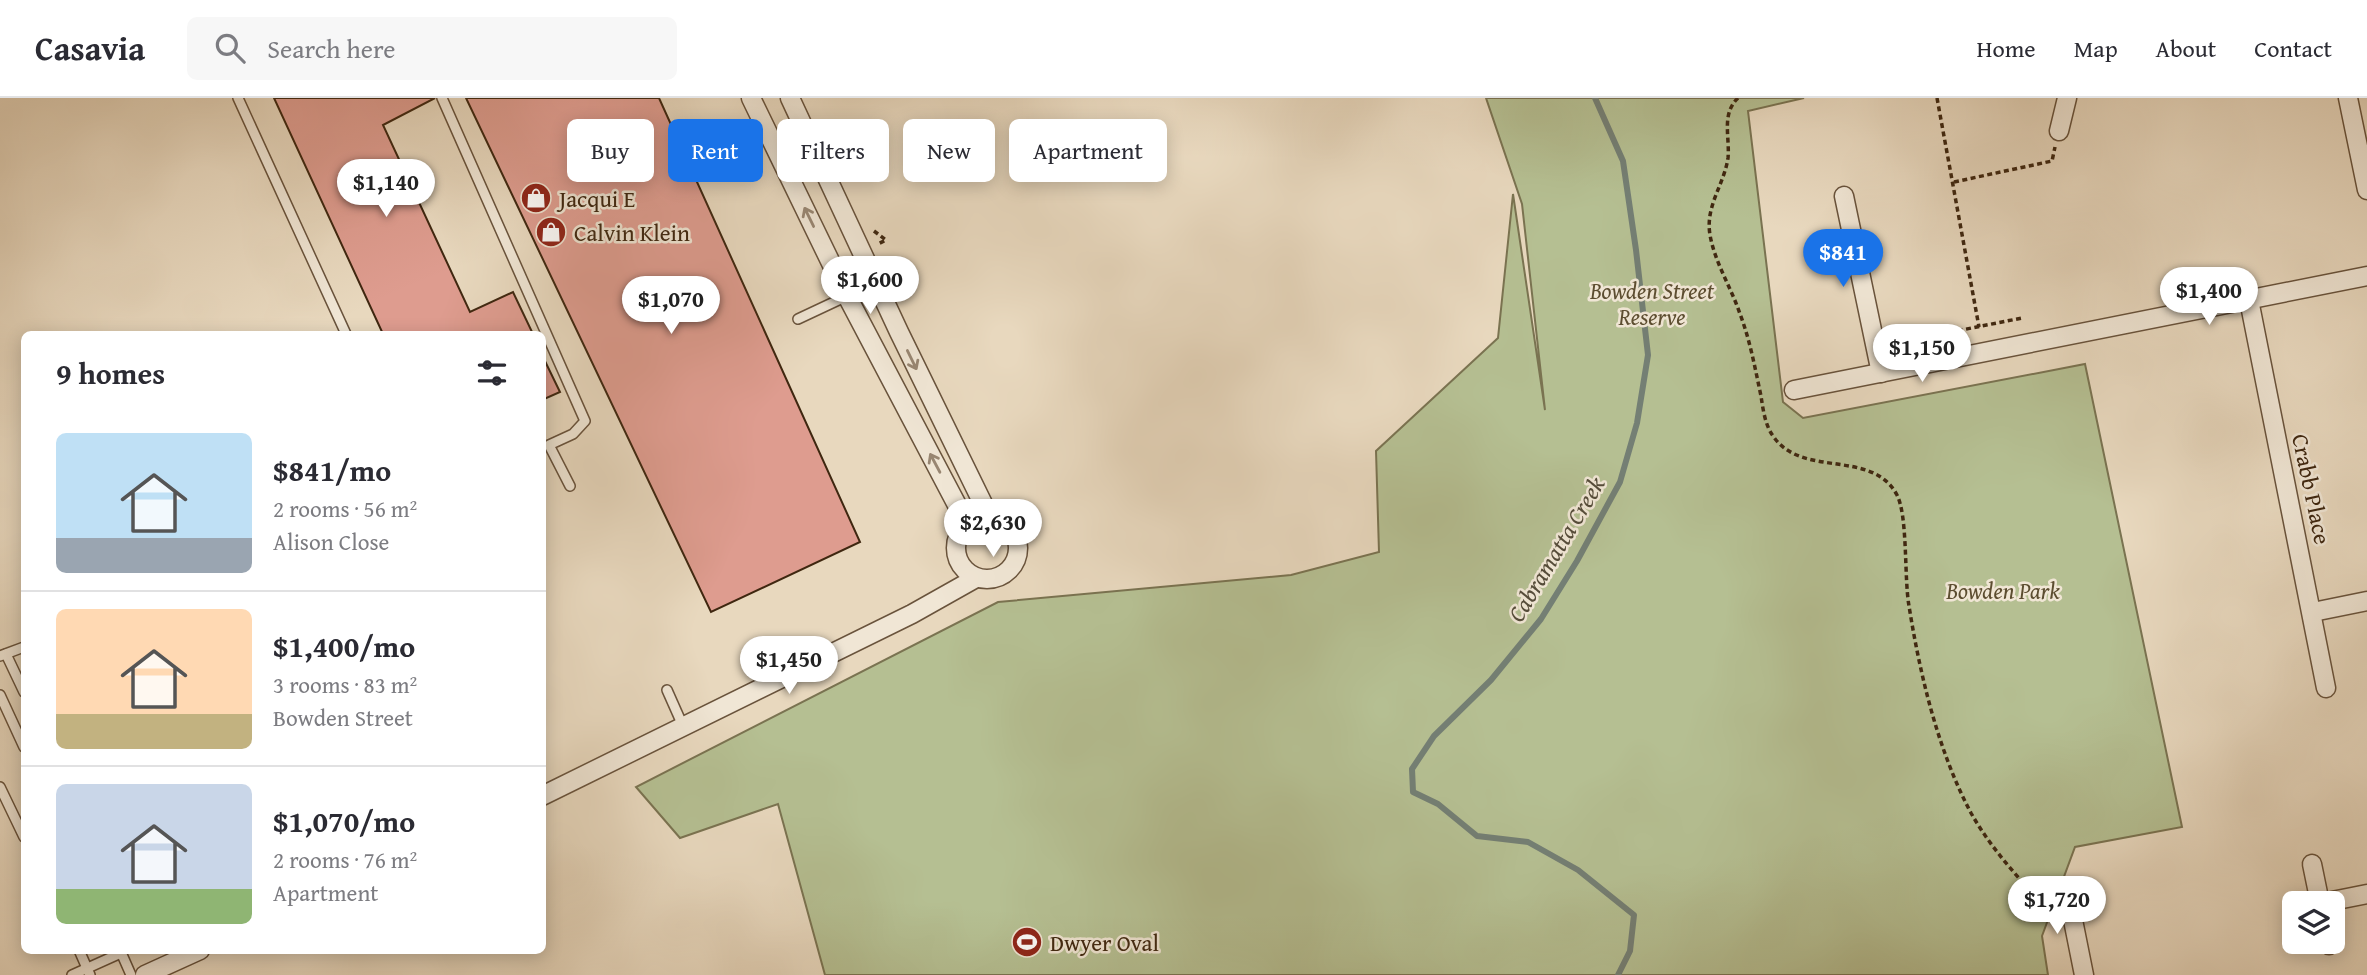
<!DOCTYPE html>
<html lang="en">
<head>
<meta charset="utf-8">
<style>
  body { margin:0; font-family:"Gentium Book Plus",serif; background:#f7f7f7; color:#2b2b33; height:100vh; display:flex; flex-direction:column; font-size:26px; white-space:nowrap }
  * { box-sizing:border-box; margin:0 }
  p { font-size:23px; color:#7c7c81 }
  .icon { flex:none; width:38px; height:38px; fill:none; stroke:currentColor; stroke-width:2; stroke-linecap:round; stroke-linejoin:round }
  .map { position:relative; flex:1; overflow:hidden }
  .side { position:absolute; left:21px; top:233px; width:525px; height:623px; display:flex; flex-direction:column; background:#fff; border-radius:10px; box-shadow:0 4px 18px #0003 }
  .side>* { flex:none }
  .guide { position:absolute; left:567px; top:21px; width:665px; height:63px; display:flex; gap:14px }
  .tools { position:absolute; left:2282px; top:793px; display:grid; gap:14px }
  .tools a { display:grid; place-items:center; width:63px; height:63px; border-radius:10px; background:#fff; box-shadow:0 4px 18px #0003; font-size:35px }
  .price { position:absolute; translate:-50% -60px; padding:0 16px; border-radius:24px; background:#fff; color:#222; font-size:23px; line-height:46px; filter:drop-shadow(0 2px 4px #0008) }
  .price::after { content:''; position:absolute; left:50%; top:42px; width:21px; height:16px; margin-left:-10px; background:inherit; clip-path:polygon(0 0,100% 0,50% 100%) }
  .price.selected { background:#1a73e8; color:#fff }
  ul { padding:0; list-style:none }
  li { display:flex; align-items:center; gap:21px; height:175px; padding:0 35px }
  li+li { border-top:2px solid #e1e1e2 }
  li span { display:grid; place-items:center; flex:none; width:196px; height:140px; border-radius:10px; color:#555 }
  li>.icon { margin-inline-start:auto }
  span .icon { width:84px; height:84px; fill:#fffc; stroke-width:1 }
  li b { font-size:30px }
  h2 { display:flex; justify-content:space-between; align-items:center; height:84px; padding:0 35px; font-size:30px }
  .pill { padding:0 24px; border-radius:10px; background:#fff; box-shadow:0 4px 18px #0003; font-size:24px; line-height:63px }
  .pill.selected { background:#1a73e8; color:#fff }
  header { display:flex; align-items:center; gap:42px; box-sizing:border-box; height:98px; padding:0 35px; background:#fff; border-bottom:2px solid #e1e1e2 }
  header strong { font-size:33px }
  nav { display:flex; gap:38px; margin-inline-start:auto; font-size:24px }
  .search { width:490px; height:63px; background:#f7f7f7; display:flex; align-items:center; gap:18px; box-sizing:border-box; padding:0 24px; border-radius:10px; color:#7c7c81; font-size:26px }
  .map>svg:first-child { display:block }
  .green { fill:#b5bf92; stroke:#7a7351; stroke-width:2 }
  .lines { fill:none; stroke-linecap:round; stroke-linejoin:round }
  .stream { stroke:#747f74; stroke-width:6 }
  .building { fill:#de9c8f; stroke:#3f2710; stroke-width:2 }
  .lane-casing { stroke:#69533c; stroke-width:12 }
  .street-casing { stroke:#69533c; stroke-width:21 }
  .path { stroke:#3f2710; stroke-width:3.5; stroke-dasharray:5 3.5; stroke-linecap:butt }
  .lane { stroke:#f0e6d5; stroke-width:9 }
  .street { stroke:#f0e6d5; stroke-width:18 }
  .oneway { stroke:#988672 }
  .labels { text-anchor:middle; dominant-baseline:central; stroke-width:5; stroke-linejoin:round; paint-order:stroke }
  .poi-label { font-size:23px; fill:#3f2710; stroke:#f0e6d5; text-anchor:start }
  .park-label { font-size:23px; font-style:italic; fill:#5c4d30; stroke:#f0e6d5 }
  .street-label { font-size:23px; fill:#3f2710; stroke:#f0e6d5 }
  .water-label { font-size:24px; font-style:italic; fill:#554c3a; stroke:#f0e6d5 }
</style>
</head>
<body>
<header>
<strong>Casavia</strong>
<div class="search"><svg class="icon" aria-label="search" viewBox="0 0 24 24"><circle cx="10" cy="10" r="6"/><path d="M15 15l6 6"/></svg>Search here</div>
<nav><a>Home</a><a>Map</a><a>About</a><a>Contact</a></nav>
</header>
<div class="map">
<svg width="2367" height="877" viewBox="0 0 2367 877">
  <rect width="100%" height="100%" fill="#e8d8be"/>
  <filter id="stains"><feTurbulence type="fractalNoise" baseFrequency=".00286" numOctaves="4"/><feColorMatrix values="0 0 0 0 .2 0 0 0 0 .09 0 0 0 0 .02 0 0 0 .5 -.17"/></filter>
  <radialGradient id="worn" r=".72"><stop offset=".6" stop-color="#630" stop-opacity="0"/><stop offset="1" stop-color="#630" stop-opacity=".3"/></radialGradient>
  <path class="green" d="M1486 0H1804L1748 13 1783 304 1803 320 2085 266 2182 729 2075 749 2042 838 2048 877H825L778 706 680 740 636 689 998 504 1291 477 1379 454 1376 353 1498 240 1513 96 1545 312 1522 106Z"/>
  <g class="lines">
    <path class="stream" d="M1595 0 1623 63 1636 152 1648 257 1637 325 1620 384 1577 463 1541 521 1491 582 1434 638 1412 671 1413 694 1438 706 1477 738 1528 744 1578 772 1634 817 1630 853 1618 877"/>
  </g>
  <g class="building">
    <path d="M274 0H435L383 27 470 214 513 194 533 236H383Z"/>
    <path d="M466 0H659L860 444 711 514Z"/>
    <path d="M542 257 560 294 542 302Z"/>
  </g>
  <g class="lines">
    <g class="lane-casing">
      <g id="lane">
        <path d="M238 0 346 236"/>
        <path d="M442 0 585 323 573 336 549 347 570 388"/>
        <path d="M798 221 847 198"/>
        <path d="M6 556 24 594"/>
        <path d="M0 558 24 549"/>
        <path d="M667 592 683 628"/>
        <path d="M0 597 24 649"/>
        <path d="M0 689 24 739"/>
        <path d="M79 852 90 877"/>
        <path d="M120 852 131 877"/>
        <path d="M72 877 121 855"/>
      </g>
    </g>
    <g class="street-casing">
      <g id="street">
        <path d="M751 0 847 198 967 426"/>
        <path d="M790 0 899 234 989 418"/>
        <path d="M2348 0 2367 92"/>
        <path d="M2059 33 2067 0"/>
        <path d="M1844 98 1881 275"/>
        <path d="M2249 202 2326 590"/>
        <path d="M1794 292 2367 178"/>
        <circle cx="987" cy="450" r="31"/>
        <path d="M2313 514 2367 503"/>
        <path d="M542 698 912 516 976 480"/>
        <path d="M2312 766 2320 805"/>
        <path d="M2067 792 2084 877"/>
        <path d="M2322 805 2367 796"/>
        <path d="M2329 844V847"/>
        <path d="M145 877 200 852"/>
      </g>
    </g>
    <g class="path">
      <path d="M1738 0C1721 16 1730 39 1728 60 1724 87 1705 108 1710 137 1715 165 1731 189 1740 216 1750 242 1755 270 1761 298 1763 311 1765 327 1773 338 1802 381 1872 350 1897 397 1908 419 1904 480 1909 508 1920 577 1938 653 1971 715 1993 754 2024 786 2054 818"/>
      <path d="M1937 0 1979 229"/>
      <path d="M1954 84 2052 63 2055 49"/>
      <path d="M874 133 886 142 878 146"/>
      <path d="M1891 246 2022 220"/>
    </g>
    <use href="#lane" class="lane"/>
    <use href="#street" class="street"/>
  </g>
  <defs><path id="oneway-shaft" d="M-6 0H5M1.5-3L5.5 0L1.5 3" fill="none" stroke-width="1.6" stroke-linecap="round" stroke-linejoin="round" transform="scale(1.75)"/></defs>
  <g class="oneway">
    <use href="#oneway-shaft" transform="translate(809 119) rotate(-116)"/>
    <use href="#oneway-shaft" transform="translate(912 262) rotate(64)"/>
    <use href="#oneway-shaft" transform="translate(935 365) rotate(-118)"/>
  </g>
  <defs>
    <g id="shop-disc" transform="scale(1.575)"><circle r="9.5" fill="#8f2418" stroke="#f0e6d5"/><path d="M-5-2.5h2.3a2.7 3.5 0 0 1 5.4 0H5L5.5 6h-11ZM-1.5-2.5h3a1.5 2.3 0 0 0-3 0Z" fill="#fff"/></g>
    <g id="stadium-disc" transform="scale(1.575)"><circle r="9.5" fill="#8f2418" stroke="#f0e6d5"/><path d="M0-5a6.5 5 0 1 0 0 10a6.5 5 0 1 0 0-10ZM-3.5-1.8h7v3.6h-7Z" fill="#fff"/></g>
  </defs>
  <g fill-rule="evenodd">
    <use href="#shop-disc" x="536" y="100"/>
    <use href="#shop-disc" x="551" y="134"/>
    <use href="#stadium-disc" x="1027" y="844"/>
  </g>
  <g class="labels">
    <g class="poi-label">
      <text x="559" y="100">Jacqui E</text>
      <text x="574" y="134">Calvin Klein</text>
      <text x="1050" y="844">Dwyer Oval</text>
    </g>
    <g class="park-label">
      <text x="1652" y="192">Bowden Street<tspan x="1652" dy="26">Reserve</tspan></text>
      <text x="2003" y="492">Bowden Park</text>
    </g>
    <g class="street-label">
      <text transform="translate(2312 391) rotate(78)">Crabb Place</text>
    </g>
    <g class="water-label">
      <text transform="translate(1556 451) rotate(-59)">Cabramatta Creek</text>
    </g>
  </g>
  <rect width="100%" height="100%" filter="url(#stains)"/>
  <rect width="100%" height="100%" fill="url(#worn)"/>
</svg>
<div class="tools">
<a><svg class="icon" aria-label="layers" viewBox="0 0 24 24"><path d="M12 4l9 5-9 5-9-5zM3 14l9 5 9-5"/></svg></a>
</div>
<b class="price" style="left:386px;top:121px">$1,140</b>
<b class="price selected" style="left:1843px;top:191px">$841</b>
<b class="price" style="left:870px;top:218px">$1,600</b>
<b class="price" style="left:2209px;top:229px">$1,400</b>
<b class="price" style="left:671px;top:238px">$1,070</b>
<b class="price" style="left:1922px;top:286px">$1,150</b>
<b class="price" style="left:993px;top:461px">$2,630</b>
<b class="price" style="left:789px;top:598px">$1,450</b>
<b class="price" style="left:2057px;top:838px">$1,720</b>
<div class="guide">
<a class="pill">Buy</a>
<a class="pill selected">Rent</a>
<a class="pill">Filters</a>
<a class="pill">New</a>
<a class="pill">Apartment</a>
</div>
<section class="side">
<h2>9 homes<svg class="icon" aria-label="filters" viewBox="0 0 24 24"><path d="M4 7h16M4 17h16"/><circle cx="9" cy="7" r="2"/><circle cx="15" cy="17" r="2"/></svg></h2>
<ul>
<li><span style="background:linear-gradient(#bfe0f5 75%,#9aa5b1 0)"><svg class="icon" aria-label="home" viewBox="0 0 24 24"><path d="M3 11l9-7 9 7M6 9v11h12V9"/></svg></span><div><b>$841/mo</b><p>2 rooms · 56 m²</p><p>Alison Close</p></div></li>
<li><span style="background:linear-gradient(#ffd9b3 75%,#c2b280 0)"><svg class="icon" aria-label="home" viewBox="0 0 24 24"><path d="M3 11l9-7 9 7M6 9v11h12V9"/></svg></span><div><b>$1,400/mo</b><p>3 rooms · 83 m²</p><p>Bowden Street</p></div></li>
<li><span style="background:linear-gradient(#c9d6e8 75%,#8fb573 0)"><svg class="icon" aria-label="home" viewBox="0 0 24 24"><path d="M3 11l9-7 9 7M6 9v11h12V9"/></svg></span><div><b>$1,070/mo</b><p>2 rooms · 76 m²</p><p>Apartment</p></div></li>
</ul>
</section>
</div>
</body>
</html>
